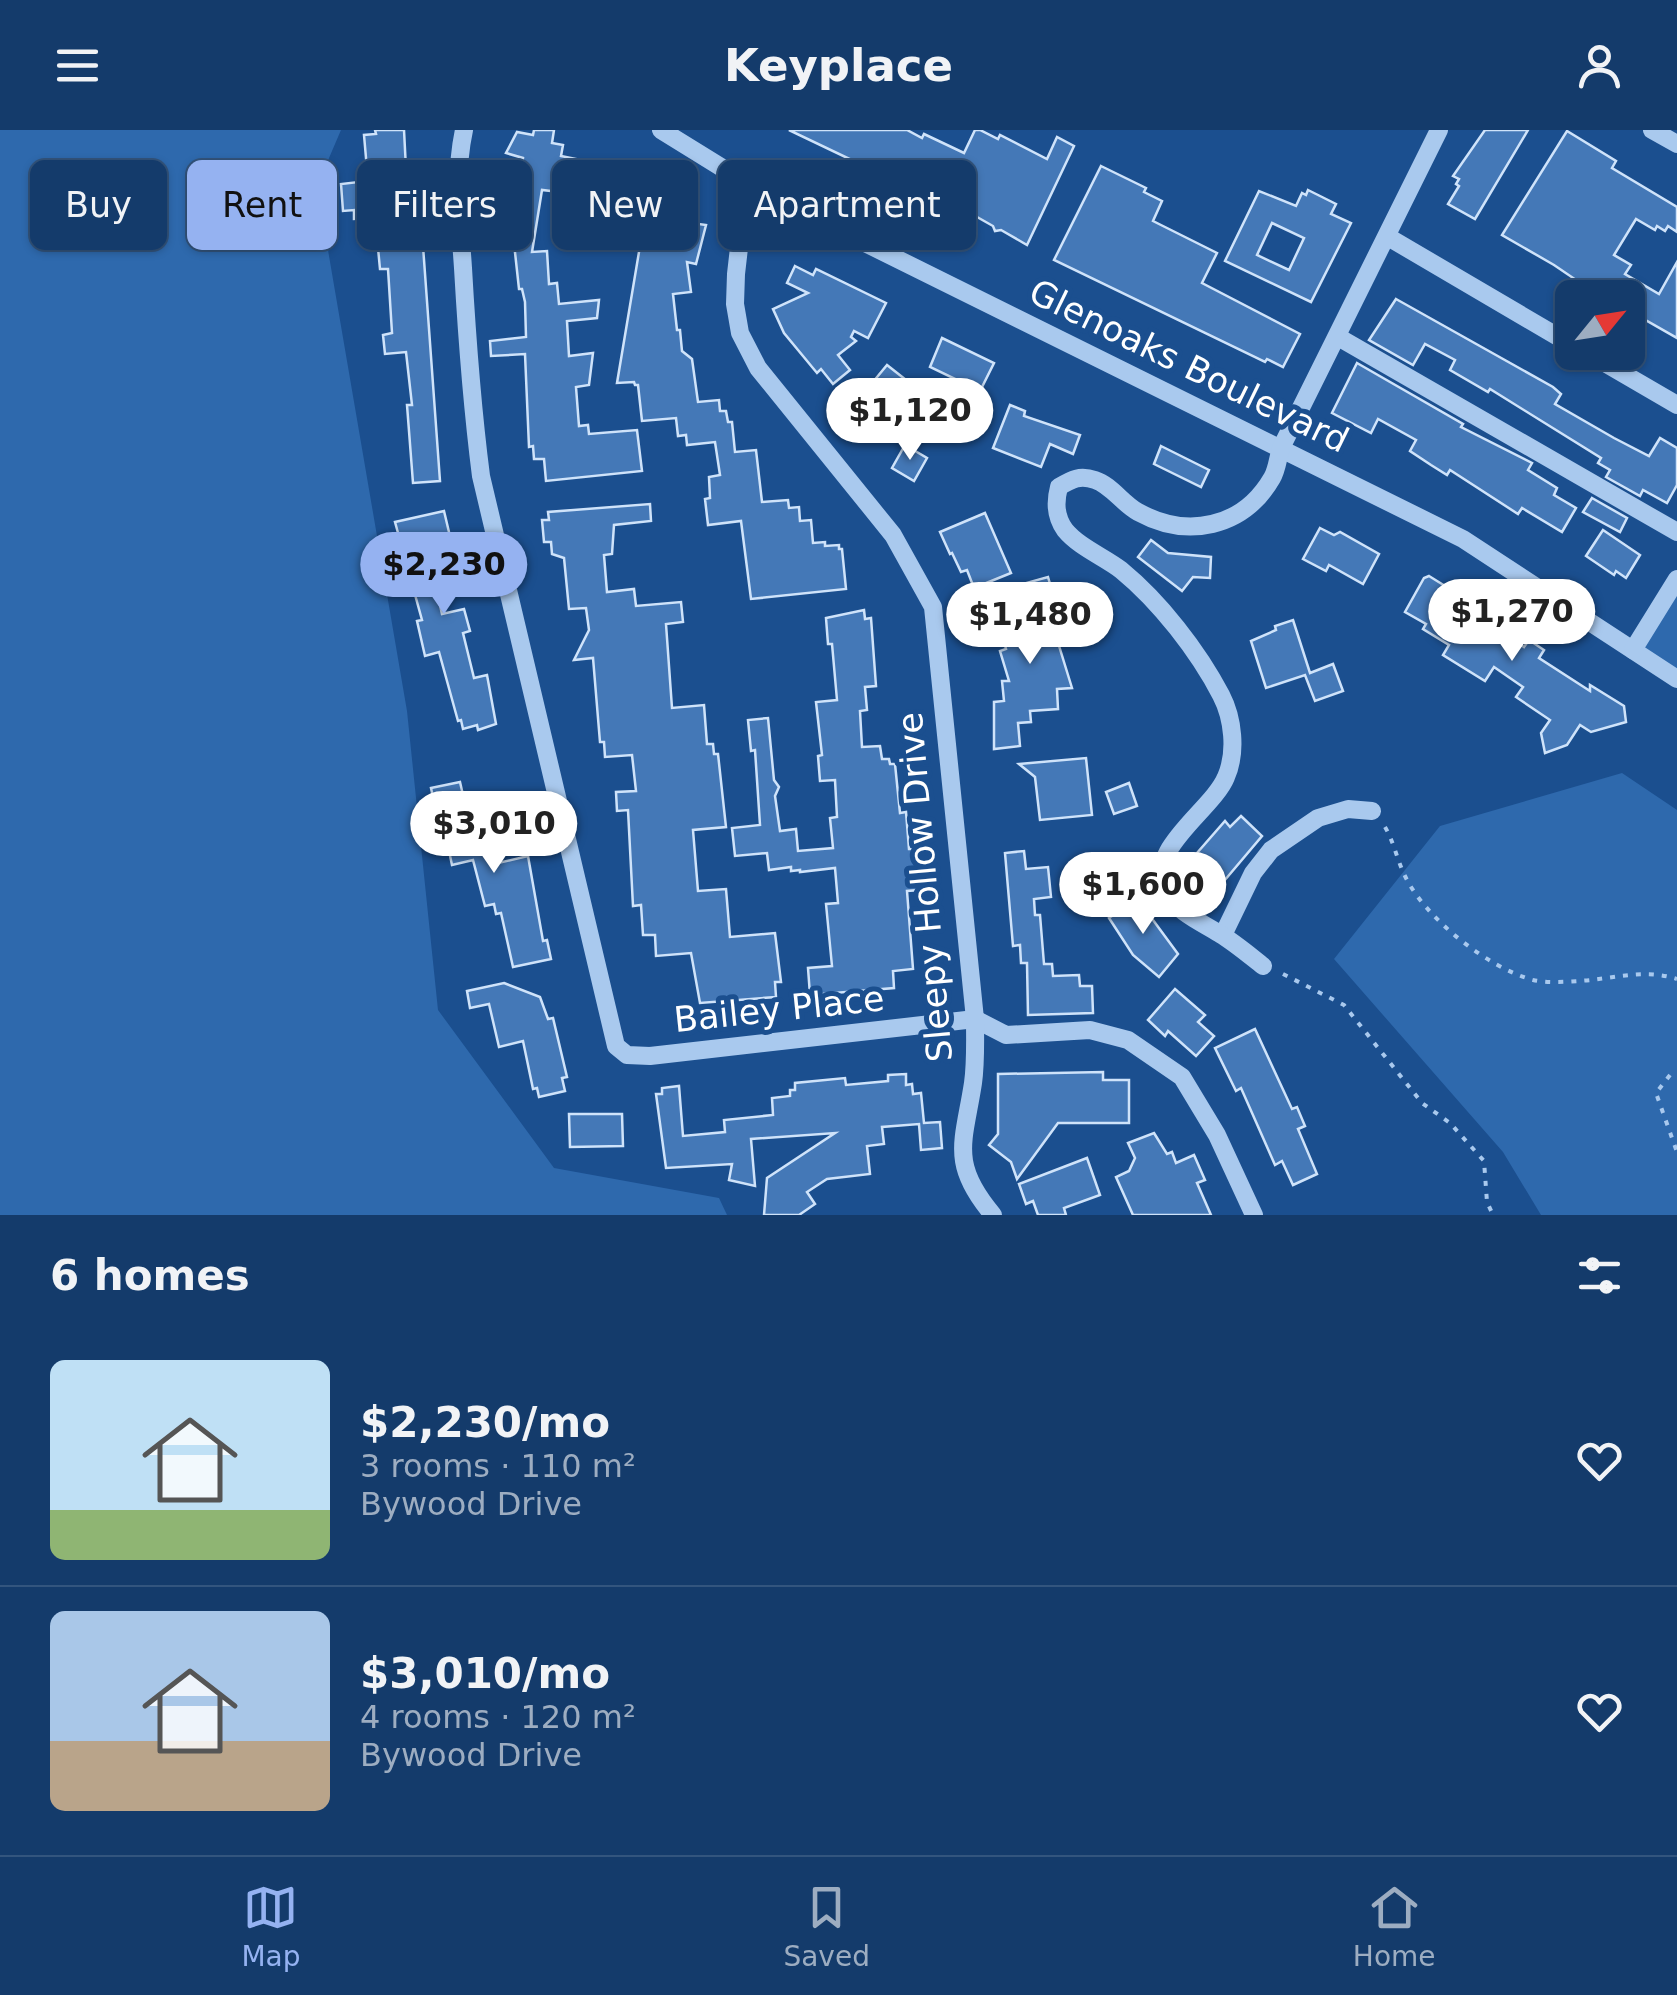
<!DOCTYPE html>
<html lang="en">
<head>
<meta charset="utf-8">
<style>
  body { margin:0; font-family:"DejaVu Sans",sans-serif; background:#214673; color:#f1f3f6; height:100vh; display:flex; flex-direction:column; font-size:38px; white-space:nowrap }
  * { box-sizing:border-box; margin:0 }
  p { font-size:32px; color:#9dadc1 }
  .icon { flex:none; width:55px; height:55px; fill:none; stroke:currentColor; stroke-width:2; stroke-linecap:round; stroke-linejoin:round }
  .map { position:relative; height:1085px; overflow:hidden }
  .details { display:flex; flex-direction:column; background:#143b6b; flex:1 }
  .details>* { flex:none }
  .banner { position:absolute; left:30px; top:30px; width:1000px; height:90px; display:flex; gap:20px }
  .needle { width:65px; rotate:60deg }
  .buttons { position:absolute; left:1555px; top:150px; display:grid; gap:20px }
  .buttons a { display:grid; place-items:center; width:90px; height:90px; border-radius:15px; background:#143b6b; box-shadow:0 2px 8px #0004,0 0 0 2px #33557e; font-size:50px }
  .price { position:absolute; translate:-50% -85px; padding:0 22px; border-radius:35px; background:#fff; color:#222; font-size:32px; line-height:65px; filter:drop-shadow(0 2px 5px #0008) }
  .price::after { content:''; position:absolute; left:50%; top:60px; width:30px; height:22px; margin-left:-15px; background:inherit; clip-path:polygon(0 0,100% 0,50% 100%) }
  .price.on { background:#95b2f1; color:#111 }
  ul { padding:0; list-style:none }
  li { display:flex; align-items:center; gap:30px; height:250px; padding:0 50px }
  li+li { border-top:2px solid #33557e }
  li span { display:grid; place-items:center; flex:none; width:280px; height:200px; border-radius:15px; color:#555 }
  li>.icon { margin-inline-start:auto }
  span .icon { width:120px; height:120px; fill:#fffc; stroke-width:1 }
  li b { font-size:42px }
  h2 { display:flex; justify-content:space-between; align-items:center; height:120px; padding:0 50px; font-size:42px }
  .chip { padding:0 35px; border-radius:15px; background:#143b6b; box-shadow:0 2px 8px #0004,0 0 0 2px #33557e; font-size:35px; line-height:90px }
  .chip.on { background:#95b2f1; color:#111 }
  header { display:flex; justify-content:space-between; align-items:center; height:130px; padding:0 50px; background:#143b6b; font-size:45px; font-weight:600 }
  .dock { display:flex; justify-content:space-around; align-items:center; height:140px; border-top:2px solid #33557e; background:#143b6b; font-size:28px; color:#9dadc1 }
  .dock a { display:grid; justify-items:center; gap:5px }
  .dock .on { color:#95b2f1 }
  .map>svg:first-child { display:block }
  .green { fill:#2e69ad }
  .building { fill:#4478b7; stroke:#cfe3fa; stroke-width:2.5; fill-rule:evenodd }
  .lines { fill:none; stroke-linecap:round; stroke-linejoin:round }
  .path { stroke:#a9c9ee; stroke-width:4; stroke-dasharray:5 8; stroke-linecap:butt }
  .minor { stroke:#a9c9ee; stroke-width:18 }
  .labels { text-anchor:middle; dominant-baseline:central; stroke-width:10; stroke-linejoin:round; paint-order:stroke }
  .street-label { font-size:35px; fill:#fff; stroke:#1b4f8f }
</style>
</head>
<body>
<header><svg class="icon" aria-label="menu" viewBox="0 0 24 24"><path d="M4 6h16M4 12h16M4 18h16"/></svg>Keyplace<svg class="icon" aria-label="person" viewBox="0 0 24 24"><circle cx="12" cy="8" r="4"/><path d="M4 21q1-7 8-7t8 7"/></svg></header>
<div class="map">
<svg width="1677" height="1085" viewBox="0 0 1677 1085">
  <rect width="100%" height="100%" fill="#1b4f8f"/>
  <g class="green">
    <path d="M0 0H341L317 56 407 581 438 880 554 1038 719 1068 727 1085H0Z"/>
    <path d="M1677 449V549L1633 520Z"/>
    <path d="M1622 643 1677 680V1085H1541L1503 1022 1334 829 1440 696Z"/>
  </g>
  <g class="building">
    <path d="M375 0H404L410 117 423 116 440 351 413 353 407 275H412L406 222 385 224 383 205 392 203 388 139H380L378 118 372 119 369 88 354 89V80L343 81 341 54 368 51 364 5 376 4Z"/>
    <path d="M534 0H554L552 13 563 15 561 26 610 36 608 53 647 59 646 67 655 75 656 88 706 95 696 134 687 132 691 162 673 164 677 200H680L682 221 692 229 698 272 719 270 720 281H726L728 292H732L735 322 756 320 762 372 788 370 789 378 799 377 800 391 811 390 813 413 825 412V416L839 415V419H842L846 459 751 469 741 391 708 395 705 369 710 368 709 347 720 345 715 312 687 315 686 305 678 306 676 288 642 291 638 255H635L634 252 617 253 641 110 606 104 605 114 585 111 589 71 576 69 577 64 542 60 532 122 547 121 549 154 557 153 559 174 599 170 597 188 567 191 569 226 593 223 589 255 576 257 579 296 588 295 589 304 637 300 642 341 546 351 544 329H534L533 316 529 317 525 224 491 226 490 211 526 207 525 172 522 159H519L513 104 523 28 506 23 517 2 533 5Z"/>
    <path d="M789 0H907L922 8 924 4 964 23 975 0H980L998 9 1000 5 1047 29 1057 7 1074 16 1027 115 1001 100 995 101 993 96 961 78 950 77Z"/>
    <path d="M1485 0H1528L1475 89 1448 74 1459 56 1456 54 1459 49 1453 46Z"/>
    <path d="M1567 1 1616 31 1612 38 1677 77V102L1668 96 1665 101 1657 96 1655 100 1636 89 1614 125 1631 135 1625 144 1659 164 1677 132V208L1628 180V168H1599L1580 157 1582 154 1554 135 1502 105Z"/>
    <path d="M1101 36 1146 58 1144 62 1162 71 1153 91 1217 123 1202 153 1300 204 1283 237 1267 229 1265 232 1054 130Z"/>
    <path d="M1308 60 1336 74 1331 84 1351 93 1311 172 1225 131 1259 61 1296 76 1302 63 1306 65ZM1272 93 1304 108 1289 140 1257 125Z"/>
    <path d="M795 136 813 145 816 139 886 173 868 208 854 201 851 207 856 211 838 225 850 240 833 254 821 239 817 243 784 203 773 179 808 163 787 153Z"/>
    <path d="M1396 169 1553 257 1561 264 1555 274 1614 308 1649 326 1660 308 1677 318V355L1667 373 1643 360 1640 366 1606 347 1610 340 1598 333 1601 328 1490 259 1488 262 1450 240 1455 230 1425 214 1413 235 1369 210Z"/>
    <path d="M942 208 994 233 980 261 930 237Z"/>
    <path d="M1357 233 1463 294 1461 297 1532 333 1528 340 1557 358 1554 365 1576 378 1562 402 1522 378 1518 384 1450 340 1447 345 1431 335 1410 321 1416 310 1378 289 1371 303 1332 283Z"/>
    <path d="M887 235 939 276 914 307 888 286 894 279 882 269 887 263 873 252Z"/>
    <path d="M1010 275 1025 281 1024 286 1080 305 1073 324 1050 314 1041 337 993 318Z"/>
    <path d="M905 315 927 328 914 351 892 338Z"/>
    <path d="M1161 316 1209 340 1201 357 1154 334Z"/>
    <path d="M1592 368 1627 388 1620 402 1583 382Z"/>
    <path d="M650 374 651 391 614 395 612 424 604 425 607 462 634 459 636 476 681 472 683 492 666 494 672 578 704 575 707 614H713L714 624H718L726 697 693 700 698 761 726 759 730 807 775 803 781 852H775L776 867 700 873 691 823 656 826 655 805H643L641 775 633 776 628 680 617 681 616 662 636 661 632 625 605 627 604 612H600L593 528 574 530 589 500 586 478 569 479 564 428 552 424 551 412H544L542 390H549L548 382Z"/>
    <path d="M444 381 457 436 432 441 442 484 464 479 470 501 463 503 474 548 487 545 496 594 478 600 477 595 463 599 461 590 458 591 439 522 425 526 417 491 422 490 395 392Z"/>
    <path d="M985 383 1011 443 974 458 967 440 961 442 952 423 950 424 940 402Z"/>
    <path d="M1320 398 1334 405 1340 402 1379 424 1363 454 1329 435 1326 441 1303 429Z"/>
    <path d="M1603 400 1640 425 1626 448 1616 441 1614 445 1586 426Z"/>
    <path d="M1151 410 1168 423 1211 427 1210 448 1193 447 1182 461 1138 427Z"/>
    <path d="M1429 446 1506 494 1501 502 1524 517 1529 510 1544 520 1539 528 1590 561V555L1624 576 1626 592 1591 602 1580 595 1567 615 1545 623 1541 603 1550 590 1516 567 1523 557 1494 537 1485 551 1443 525 1449 515 1423 499 1426 494 1405 482 1424 448Z"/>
    <path d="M1048 447 1055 471 1049 472 1055 492 1052 493 1072 558 1057 559 1058 579 1030 581 1031 592 1018 593 1020 616 994 619V572L1004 571 1002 551H1009L1000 521 1006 519 1003 507 1031 497 1019 455Z"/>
    <path d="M864 480 865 489 871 488 876 556 865 557 867 580 860 581 862 617 880 616 882 629H889L890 634H895L900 683 906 682 909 719H916L919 760 907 761 913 839 893 841 894 858 810 865 808 838 832 836 826 774 838 773 835 738 800 742V740L791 741V737L769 740 767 723 735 726 732 698 760 695 755 620 751 621 748 590 768 588 774 650 779 657 775 666 780 701 796 699 798 721 833 718 830 688 837 687 835 650 820 651 818 626 822 625 816 572 837 570 832 514H828L826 488Z"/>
    <path d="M1293 490 1310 543 1333 534 1343 561 1315 571 1305 545 1266 558 1251 511 1276 500 1275 496Z"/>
    <path d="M1086 628 1092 685 1040 690 1035 647 1019 634Z"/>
    <path d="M460 652 471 700 490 695 498 733 528 726 543 811 547 810 551 829 513 837 501 783 496 784 494 774 485 776 473 730 452 735 446 707 442 708 431 658Z"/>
    <path d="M1129 653 1137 676 1114 684 1106 662Z"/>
    <path d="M1241 686 1262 706 1219 757 1205 743 1201 747 1190 731 1225 691 1230 697Z"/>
    <path d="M1024 721 1026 739 1048 737 1051 767 1034 769 1035 785H1040L1044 834H1052L1053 846 1079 845 1080 856H1092L1093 883 1028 885 1027 833H1021L1020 815 1013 816 1005 723Z"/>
    <path d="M1139 771 1178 824 1159 847 1133 825 1109 788 1115 784 1114 775Z"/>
    <path d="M504 853 540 867 548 889 553 888 567 947 562 948 565 961 539 967 537 958 533 959 523 911 499 917 489 874 470 878 467 861Z"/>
    <path d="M1175 859 1205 885 1198 892 1214 906 1196 926 1168 901 1165 906 1148 890Z"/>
    <path d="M1255 899 1292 979 1297 977 1305 996 1298 999 1317 1044 1293 1055 1282 1031 1275 1035 1241 958 1236 961 1215 918Z"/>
    <path d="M1103 942V950H1129V993H1058L1017 1049 1011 1032 989 1015 998 1004V944Z"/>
    <path d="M906 944V955L912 954 913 964 921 963 924 993 940 992 942 1018 921 1020 919 994 882 997 884 1014 867 1016 870 1044 827 1049 807 1062 815 1074 799 1085H764L767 1048 835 1003 751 1009 755 1056 729 1050 732 1034 666 1038 656 964H662V958L679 956 683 1006 725 1002 724 990 773 985 772 968 790 966V960H795V953L845 948 846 955 888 951V945Z"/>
    <path d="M569 984H622L623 1016 570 1017Z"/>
    <path d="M1154 1003 1167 1024 1172 1022 1176 1033 1194 1025 1205 1050 1197 1053 1211 1085H1133L1116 1047 1129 1041 1135 1028 1128 1013Z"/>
    <path d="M1087 1028 1100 1065 1064 1078 1066 1085H1038L1033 1071 1026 1074 1019 1054Z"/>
  </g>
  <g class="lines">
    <g class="path">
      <path d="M1385 697C1394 712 1397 730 1405 746 1425 788 1488 838 1533 850 1546 853 1565 852 1579 851 1613 849 1643 838 1677 849"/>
      <path d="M1283 844 1344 875 1422 973 1450 993 1484 1031 1487 1072 1493 1085"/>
      <path d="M1670 945 1656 963 1677 1022"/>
    </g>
    <g class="minor">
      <path d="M464 0C454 46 460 92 463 138 467 208 472 276 481 346L616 916 627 925 650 926 975 889 1006 905 1090 900 1128 910 1182 947 1217 1005 1254 1085"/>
      <path d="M661 0 758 60 1463 409 1677 549"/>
      <path d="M1652 0 1677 14"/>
      <path d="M758 60 740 109 736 144 735 174 740 203 758 238 893 405 933 477 975 889C975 910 976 932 973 953 964 1012 949 1033 993 1085"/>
      <path d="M1388 107 1572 215"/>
      <path d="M1338 207 1677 402"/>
      <path d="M1586 222 1677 275"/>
      <path d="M1633 520 1677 449"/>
      <path d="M1223 805 1253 743 1271 720 1318 688 1348 679 1372 681"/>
      <path d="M1263 836C1249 825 1235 813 1220 804 1201 792 1178 783 1166 762 1143 720 1212 681 1226 647 1237 622 1233 588 1221 565 1198 521 1160 472 1121 440 1104 427 1079 417 1065 400 1055 386 1055 372 1059 357 1072 349 1080 345 1095 350 1111 355 1123 374 1138 382 1187 409 1243 398 1272 348 1277 340 1278 327 1281 318L1439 0"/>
    </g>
  </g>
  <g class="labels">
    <g class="street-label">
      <text transform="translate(1189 236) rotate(26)">Glenoaks Boulevard</text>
      <text transform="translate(925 757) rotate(-95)">Sleepy Hollow Drive</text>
      <text transform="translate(779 879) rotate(-6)">Bailey Place</text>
    </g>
  </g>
</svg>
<div class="buttons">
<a><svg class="needle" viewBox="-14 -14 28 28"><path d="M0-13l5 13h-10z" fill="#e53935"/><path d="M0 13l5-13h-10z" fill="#9dadc1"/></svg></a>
</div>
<b class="price" style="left:910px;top:333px">$1,120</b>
<b class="price on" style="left:444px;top:487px">$2,230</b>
<b class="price" style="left:1512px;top:534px">$1,270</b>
<b class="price" style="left:1030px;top:537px">$1,480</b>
<b class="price" style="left:494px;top:746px">$3,010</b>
<b class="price" style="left:1143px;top:807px">$1,600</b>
<div class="banner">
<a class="chip">Buy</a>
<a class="chip on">Rent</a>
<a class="chip">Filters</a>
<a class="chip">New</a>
<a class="chip">Apartment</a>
</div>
</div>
<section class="details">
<h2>6 homes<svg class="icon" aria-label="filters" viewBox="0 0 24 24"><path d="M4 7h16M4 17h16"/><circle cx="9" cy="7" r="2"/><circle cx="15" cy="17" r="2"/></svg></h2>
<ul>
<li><span style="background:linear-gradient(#bfe0f5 75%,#8fb573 0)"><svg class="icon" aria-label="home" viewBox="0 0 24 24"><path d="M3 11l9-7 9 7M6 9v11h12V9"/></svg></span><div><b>$2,230/mo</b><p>3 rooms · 110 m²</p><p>Bywood Drive</p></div><svg class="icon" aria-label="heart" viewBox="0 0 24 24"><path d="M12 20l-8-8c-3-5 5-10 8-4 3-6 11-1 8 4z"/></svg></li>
<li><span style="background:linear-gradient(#a9c7e8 65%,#b9a48a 0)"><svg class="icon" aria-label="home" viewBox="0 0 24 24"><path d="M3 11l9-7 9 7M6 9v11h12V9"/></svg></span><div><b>$3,010/mo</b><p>4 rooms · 120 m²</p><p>Bywood Drive</p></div><svg class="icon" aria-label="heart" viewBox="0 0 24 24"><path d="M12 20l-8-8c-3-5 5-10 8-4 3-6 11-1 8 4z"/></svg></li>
</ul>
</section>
<nav class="dock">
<a class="on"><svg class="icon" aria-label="map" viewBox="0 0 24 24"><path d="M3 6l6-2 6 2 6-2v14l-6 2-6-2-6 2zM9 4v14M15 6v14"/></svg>Map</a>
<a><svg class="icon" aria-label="saved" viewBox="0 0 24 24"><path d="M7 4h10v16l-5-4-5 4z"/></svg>Saved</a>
<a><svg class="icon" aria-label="home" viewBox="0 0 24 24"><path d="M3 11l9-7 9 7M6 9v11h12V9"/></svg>Home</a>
</nav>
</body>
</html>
